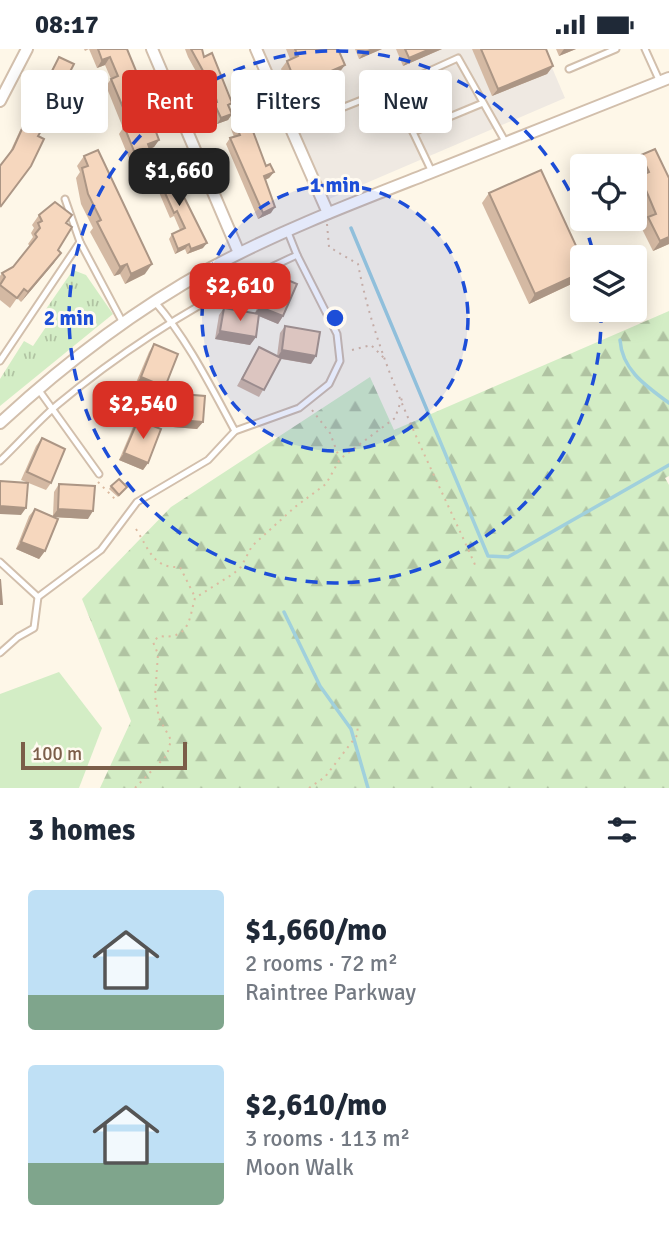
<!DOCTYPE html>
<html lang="en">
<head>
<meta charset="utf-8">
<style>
  body { margin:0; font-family:Signika,sans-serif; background:#f2f2f3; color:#1f2937; height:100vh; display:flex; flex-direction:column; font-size:26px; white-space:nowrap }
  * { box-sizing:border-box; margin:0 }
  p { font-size:23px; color:#747a83 }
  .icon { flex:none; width:38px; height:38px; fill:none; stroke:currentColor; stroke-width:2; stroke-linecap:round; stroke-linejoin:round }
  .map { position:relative; height:739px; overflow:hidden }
  .side { display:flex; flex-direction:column; background:#fff; flex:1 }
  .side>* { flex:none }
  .top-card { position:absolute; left:21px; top:21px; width:628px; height:63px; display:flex; gap:14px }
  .fabs { position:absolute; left:570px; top:105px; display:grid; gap:14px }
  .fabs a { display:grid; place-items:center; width:77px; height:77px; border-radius:7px; background:#fff; box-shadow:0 4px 18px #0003; font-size:35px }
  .scale { position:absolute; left:21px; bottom:18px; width:166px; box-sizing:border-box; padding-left:7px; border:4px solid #7b5e49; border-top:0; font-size:19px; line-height:24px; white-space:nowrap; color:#7b5e49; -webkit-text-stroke:5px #fffaf0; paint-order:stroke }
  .price { position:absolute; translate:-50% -60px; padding:0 16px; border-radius:14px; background:#d93025; color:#fff; font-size:23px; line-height:46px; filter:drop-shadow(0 2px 4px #0008) }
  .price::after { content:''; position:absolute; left:50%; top:42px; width:21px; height:16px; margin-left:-10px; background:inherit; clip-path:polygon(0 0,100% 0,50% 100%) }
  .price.selected { background:#222; color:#fff }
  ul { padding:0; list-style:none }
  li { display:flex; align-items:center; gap:21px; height:175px; padding:0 28px }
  li span { display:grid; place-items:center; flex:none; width:196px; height:140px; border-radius:7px; color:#555 }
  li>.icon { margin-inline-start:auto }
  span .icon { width:84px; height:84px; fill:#fffc; stroke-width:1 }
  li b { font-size:30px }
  h2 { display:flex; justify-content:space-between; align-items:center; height:84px; padding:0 28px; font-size:30px }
  .chip { padding:0 24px; border-radius:7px; background:#fff; box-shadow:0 4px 18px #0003; font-size:24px; line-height:63px }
  .chip.selected { background:#d93025; color:#fff }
  .status { display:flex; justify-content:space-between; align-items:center; height:49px; padding:0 35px; background:#fff; direction:ltr }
  .status svg { height:19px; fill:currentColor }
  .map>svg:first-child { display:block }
  .industrial { fill:#efe9e2 }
  .grass { fill:url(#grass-tufts) }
  .forest { fill:url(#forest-firs) }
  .pitch { fill:#d3edc5 }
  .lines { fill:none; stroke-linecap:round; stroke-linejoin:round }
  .stream { stroke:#a0d0dc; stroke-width:3.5 }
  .lane-casing { stroke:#d2bfac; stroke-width:9 }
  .street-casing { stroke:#d2bfac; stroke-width:14 }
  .path { stroke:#dbbaa0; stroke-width:2; stroke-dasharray:2 5; stroke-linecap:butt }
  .lane { stroke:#fff; stroke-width:5 }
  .street { stroke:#fff; stroke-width:10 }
  .wall { fill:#d4b9a3 }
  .shaded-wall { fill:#ac9685 }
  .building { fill:#f6d7be; stroke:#ac9685; stroke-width:2 }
  .ring { fill:none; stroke:#1d4ed8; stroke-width:3.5; stroke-dasharray:12 9 }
  .centre { fill:#1d4ed8; stroke:#fffaf0; stroke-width:3.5 }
  .ring-label { font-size:21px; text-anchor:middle; font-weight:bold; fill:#1d4ed8; stroke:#fffaf0; stroke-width:6; stroke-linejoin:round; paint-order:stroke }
</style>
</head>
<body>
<div class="status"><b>08:17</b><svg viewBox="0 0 49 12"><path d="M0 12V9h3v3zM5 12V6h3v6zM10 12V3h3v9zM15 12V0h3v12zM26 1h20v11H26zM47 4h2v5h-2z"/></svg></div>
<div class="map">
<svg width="669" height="739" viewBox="0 0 669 739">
  <defs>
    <pattern id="grass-tufts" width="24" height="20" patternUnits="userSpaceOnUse" patternTransform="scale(1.75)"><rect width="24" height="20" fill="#d3edc5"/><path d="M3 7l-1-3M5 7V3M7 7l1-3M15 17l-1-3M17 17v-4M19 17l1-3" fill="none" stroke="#b0c3a2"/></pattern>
    <pattern id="forest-firs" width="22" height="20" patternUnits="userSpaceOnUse" patternTransform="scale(1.75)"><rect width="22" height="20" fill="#d3edc5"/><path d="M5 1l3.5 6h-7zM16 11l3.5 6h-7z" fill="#b0c3a2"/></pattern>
  </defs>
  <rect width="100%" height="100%" fill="#fef7e8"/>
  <path class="industrial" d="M256 0H544L565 49 322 153Z"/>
  <path class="grass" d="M73 221 86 226 113 265 0 357V330L24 292 33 297 52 269 44 263Z"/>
  <path class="forest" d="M669 262V427L665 429 669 436V739H100L131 672 82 550 171 458 370 328 394 381Z"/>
  <path class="pitch" d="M59 623 102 679 79 739H0V645Z"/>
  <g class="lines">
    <g class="stream">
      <path d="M351 179 488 507 508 508 669 416"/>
      <path d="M620 291C622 321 646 337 669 354"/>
      <path d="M284 563 320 637 351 680 368 739"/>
    </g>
    <g class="lane-casing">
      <g id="lane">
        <path d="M645 0 660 33"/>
        <path d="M569 20 616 0"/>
        <path d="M291 79 392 39"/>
        <path d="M413 83 483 54"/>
        <path d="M432 123 392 39 458 9 506 94"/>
        <path d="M65 150 80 193 123 274"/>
        <path d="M155 253C188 291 211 338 235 382"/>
        <path d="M0 312 80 193"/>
        <path d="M38 340 99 425"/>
        <path d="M0 412C19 394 37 373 57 356 130 295 212 245 297 206L287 181"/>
        <path d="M0 513 38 548 101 501 137 453 208 411 235 382 299 359 329 335 340 312 337 285 297 206"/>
        <path d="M0 604 18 588 34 579 38 548"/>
      </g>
    </g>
    <g class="street-casing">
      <g id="street">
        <path d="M152 0 239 204"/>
        <path d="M256 0 328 164"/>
        <path d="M0 52 27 0"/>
        <path d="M0 374C64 315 133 262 209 220 279 182 353 154 427 125 508 93 588 61 669 29"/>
      </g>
    </g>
    <g class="path">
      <path d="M327 175 329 198 358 215C378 321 433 420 476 518"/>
      <path d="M352 301 371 296 384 309"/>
      <path d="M312 361 330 384 339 408"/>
      <path d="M98 433 117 452"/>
      <path d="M136 480C149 500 153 520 180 518L195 548"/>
      <path d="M135 739 167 706 171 691 159 669 155 647 158 605 153 593 159 587C190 591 189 570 195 549L233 525 241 518 252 497 295 458 326 435 340 410 395 369 402 349"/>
      <path d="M309 739 325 728 358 685 357 676"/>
    </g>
    <use href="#lane" class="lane"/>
    <use href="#street" class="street"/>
  </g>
  <g class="wall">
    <path d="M84 0H127L138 37 159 91 154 98 150 100 152 106 147 114 133 119 119 85 123 79 106 37 111 30 105 16 97 19 89 0 85 2Z"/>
    <path d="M185 0H202L204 8 232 65 228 71 217 75 210 60 212 57 210 48 188 8Z"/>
    <path d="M286 0H338L339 24 292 45 281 20 287 12 290 10Z"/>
    <path d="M355 0H382L359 10Z"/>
    <path d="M396 0H442L403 17Z"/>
    <path d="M472 0H546L553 17 547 25 492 47Z"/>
    <path d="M556 0H576L559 7Z"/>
    <path d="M59 8 58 46 69 53 60 67 53 63 38 87 31 117 0 159V117L9 105 22 77 26 71 28 73 48 39 46 38 49 31 47 29Z"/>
    <path d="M235 74 266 117 274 123 269 129 265 131 271 164 258 170 226 95 230 89 234 88 231 80Z"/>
    <path d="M641 106 669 129V195L653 202 641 178 647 169 635 142V133L639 127 635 116Z"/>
    <path d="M84 107 145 225 125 235 120 225 114 227 90 183 93 179 81 155 76 129 80 123 77 117Z"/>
    <path d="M152 115 203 199 187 205 185 200 175 205 169 190 172 185 180 181 174 167 170 169 149 120Z"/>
    <path d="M489 144 580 231 529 255 482 154Z"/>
    <path d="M39 166 66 174 54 214 21 253 17 249 10 259 0 251V227L2 224 13 218 30 197 28 195 33 188 31 184 34 179 32 176Z"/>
    <path d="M274 225 283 267 278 275 259 267 256 288 250 296 215 290 219 266 224 259 255 264 269 232Z"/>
    <path d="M285 277 311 315 281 310 259 348 237 337 259 298 277 307 280 284Z"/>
    <path d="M154 295 165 338 160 346 135 336 149 303Z"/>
    <path d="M106 335 140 364 135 372 99 369 101 342Z"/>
    <path d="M169 344 203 373 197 380 161 377 164 352Z"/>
    <path d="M138 371 148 414 143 421 119 411 133 378Z"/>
    <path d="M42 389 51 434 46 441 21 431 36 397Z"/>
    <path d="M59 435 88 470 54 468 45 502 39 510 16 500 29 467 35 460 53 467 54 443Z"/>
    <path d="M111 437 127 438 118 448 109 440Z"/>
  </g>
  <g class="shaded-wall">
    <path d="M370 0H382L359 10 365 2Z"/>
    <path d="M430 0H442L403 17 409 9Z"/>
    <path d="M564 0H576L559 7Z"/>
    <path d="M110 8 105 16 97 19 102 11Z"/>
    <path d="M345 16 339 24 292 45 297 37Z"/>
    <path d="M553 17 547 25 492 47 498 40Z"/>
    <path d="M232 65 228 71 217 75 221 69Z"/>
    <path d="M159 91 154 98 143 103 148 95Z"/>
    <path d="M152 106 147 114 133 119 138 112Z"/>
    <path d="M274 123 269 129 260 133 264 127Z"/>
    <path d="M275 158 271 164 258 170 263 164Z"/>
    <path d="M669 188V195L653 202 660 192Z"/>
    <path d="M207 194 203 199 187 205 191 200Z"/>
    <path d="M189 195 185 200 175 205 178 200Z"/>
    <path d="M61 204 54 214 21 253 28 243Z"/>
    <path d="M127 215 120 225 114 227 120 218Z"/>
    <path d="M152 215 145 225 125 235 131 225Z"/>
    <path d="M583 223V227L580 231 529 255 535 245Z"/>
    <path d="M260 258 283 267 278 275 254 265Z"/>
    <path d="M220 282 256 288 250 296 215 290Z"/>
    <path d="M282 301 316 307 311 315 277 309Z"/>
    <path d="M141 328 165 338 160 346 135 336Z"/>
    <path d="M104 361 140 364 135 372 99 369Z"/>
    <path d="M167 370 203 373 197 380 161 377Z"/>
    <path d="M124 404 148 414 143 421 119 411Z"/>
    <path d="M0 457 26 459 21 466 0 465Z"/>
    <path d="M58 460 93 462 88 470 52 468Z"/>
    <path d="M21 493 45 502 39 510 16 500Z"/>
  </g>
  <g class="building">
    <path d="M98 0H127L141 34 138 35 159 91 148 95 152 106 138 112 124 77 130 75 111 30 118 27 110 8 102 11Z"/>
    <path d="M191 0H202L204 8 212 4 232 54 228 56 232 65 221 69 214 54 217 53 214 42Z"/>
    <path d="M295 0H338L345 16 297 37 287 12 298 7Z"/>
    <path d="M405 0H430L409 9Z"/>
    <path d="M481 0H546L553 17 498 40Z"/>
    <path d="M59 8 74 15 58 46 69 53 64 61 56 57 38 87 44 90 31 117 1 157 0 156V117L13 100 26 71 28 73 52 33 50 32 53 25 51 24Z"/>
    <path d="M248 69 266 117 270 115 274 123 264 127 275 158 263 164 230 89 240 86 235 74Z"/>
    <path d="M655 100 669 129V188L660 192 648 168 656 165 640 127 649 123 641 106Z"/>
    <path d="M98 101 152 215 131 225 127 215 120 218 97 173 101 171 88 145 82 119 88 117 84 107Z"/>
    <path d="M165 110 207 194 191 200 189 195 178 200 172 185 185 179 177 162 174 164 152 115Z"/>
    <path d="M541 121 583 212V223L535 245 489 144Z"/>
    <path d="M55 153 72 166 66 174 72 178 58 201 61 204 28 243 24 240 17 249 0 236 5 228 2 224 13 218 37 188 35 185 40 179 38 174 42 172 39 166Z"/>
    <path d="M274 225 297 235 283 267 260 258Z"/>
    <path d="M224 259 259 265 256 288 220 282Z"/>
    <path d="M285 277 320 283 316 307 282 301Z"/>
    <path d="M154 295 178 305 165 338 141 328Z"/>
    <path d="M259 298 281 309 264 341 242 330Z"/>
    <path d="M106 335 142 339 140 364 104 361Z"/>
    <path d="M169 344 205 347 203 373 167 370Z"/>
    <path d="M138 371 161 380 148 414 124 404Z"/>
    <path d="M42 389 65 400 51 434 27 423Z"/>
    <path d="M119 430 127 438 119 446 111 437Z"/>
    <path d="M0 432 28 434 26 459 0 457Z"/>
    <path d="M59 435 95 437 93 462 58 460Z"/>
    <path d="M35 460 58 470 45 502 21 493Z"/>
    <path d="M0 530 2 555H0Z"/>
  </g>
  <circle cx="335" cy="269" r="133" fill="#1d4ed8" fill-opacity=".12"/>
  <g class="ring">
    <circle cx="335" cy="269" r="133"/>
    <path d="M601 262A266 266 0 1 1 594 207"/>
  </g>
  <circle cx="335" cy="269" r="10" class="centre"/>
  <g class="ring-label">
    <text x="335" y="143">1 min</text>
    <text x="69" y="276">2 min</text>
  </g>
</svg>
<div class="fabs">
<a><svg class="icon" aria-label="locate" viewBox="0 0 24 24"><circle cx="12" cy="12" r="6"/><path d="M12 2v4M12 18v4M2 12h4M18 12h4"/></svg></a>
<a><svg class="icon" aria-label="layers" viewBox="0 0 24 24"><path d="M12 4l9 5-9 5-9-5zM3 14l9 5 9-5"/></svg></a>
</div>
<div class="scale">100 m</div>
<b class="price selected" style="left:179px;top:159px">$1,660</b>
<b class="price" style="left:240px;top:274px">$2,610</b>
<b class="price" style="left:143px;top:392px">$2,540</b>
<div class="top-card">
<a class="chip">Buy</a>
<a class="chip selected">Rent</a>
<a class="chip">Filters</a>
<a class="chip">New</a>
</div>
</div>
<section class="side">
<h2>3 homes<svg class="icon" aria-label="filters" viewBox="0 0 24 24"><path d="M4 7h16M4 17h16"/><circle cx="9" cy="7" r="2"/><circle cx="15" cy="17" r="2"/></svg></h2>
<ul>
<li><span style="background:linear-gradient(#bfe0f5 75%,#7fa58c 0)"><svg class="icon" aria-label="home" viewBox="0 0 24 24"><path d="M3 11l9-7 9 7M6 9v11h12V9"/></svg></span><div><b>$1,660/mo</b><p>2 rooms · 72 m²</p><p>Raintree Parkway</p></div></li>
<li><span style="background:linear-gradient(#bfe0f5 70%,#7fa58c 0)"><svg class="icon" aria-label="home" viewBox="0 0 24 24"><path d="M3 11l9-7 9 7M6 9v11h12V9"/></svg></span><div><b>$2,610/mo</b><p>3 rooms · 113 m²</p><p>Moon Walk</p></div></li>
</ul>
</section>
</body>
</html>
